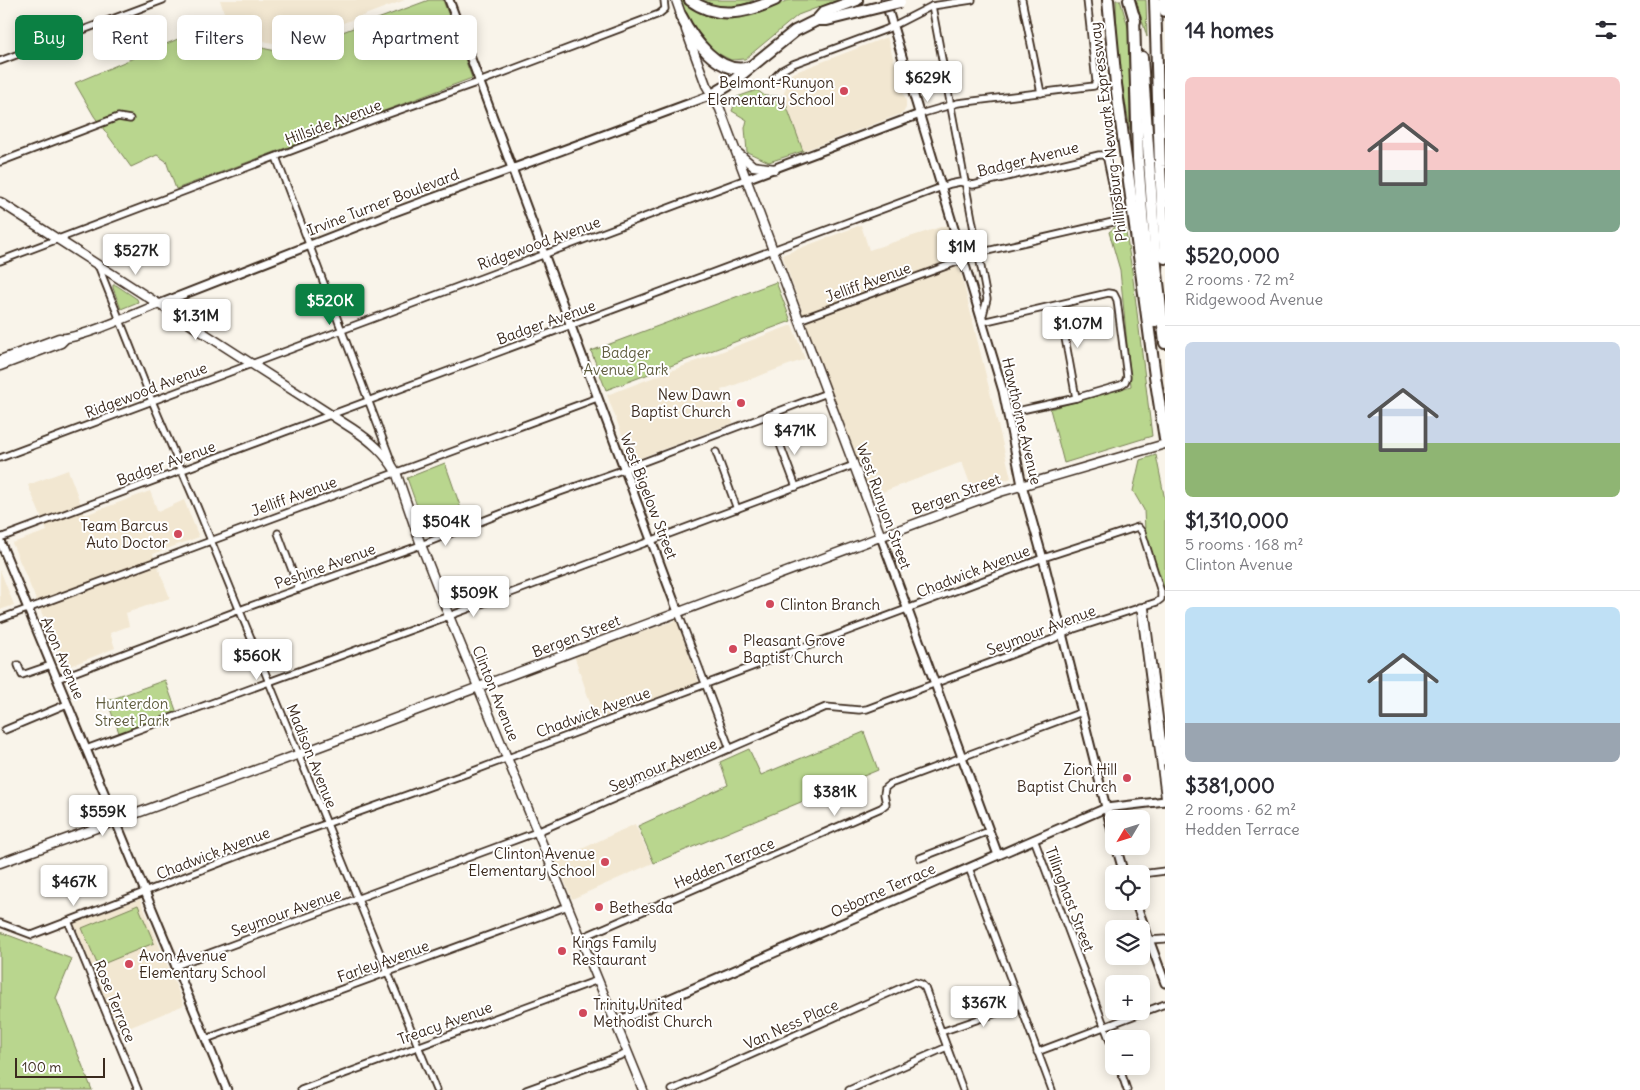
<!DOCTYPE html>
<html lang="en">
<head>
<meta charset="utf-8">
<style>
  body { margin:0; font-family:Delius,sans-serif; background:#f2f2f3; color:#2b2b33; height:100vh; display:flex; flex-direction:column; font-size:19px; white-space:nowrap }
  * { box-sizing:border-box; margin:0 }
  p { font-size:16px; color:#7c7c81 }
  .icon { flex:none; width:28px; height:28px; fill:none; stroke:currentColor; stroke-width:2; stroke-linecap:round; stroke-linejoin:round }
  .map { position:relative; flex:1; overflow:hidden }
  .panel { display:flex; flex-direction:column; background:#fff; width:475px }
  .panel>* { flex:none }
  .banner { position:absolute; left:15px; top:15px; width:475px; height:45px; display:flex; gap:10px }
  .needle { width:32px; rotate:232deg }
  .fabs { position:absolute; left:1105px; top:810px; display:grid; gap:10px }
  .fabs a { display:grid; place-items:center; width:45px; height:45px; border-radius:8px; background:#fff; box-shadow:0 2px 12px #0003; font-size:25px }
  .scale { position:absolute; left:15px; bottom:12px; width:90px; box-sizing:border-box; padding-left:5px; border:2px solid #3b2a1e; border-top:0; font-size:14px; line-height:18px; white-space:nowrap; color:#3b2a1e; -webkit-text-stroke:4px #fff; paint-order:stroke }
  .price { position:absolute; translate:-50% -42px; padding:0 11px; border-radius:5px; background:#fff; color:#222; font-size:16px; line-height:32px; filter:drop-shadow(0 1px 2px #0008) }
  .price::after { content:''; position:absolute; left:50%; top:30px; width:15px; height:11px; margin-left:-8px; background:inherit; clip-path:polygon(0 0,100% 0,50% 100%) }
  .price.selected { background:#0b8043; color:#fff }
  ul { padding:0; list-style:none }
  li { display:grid; align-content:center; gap:10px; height:265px; padding:0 20px }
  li+li { border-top:1px solid #e1e1e2 }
  li span { display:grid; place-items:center; height:155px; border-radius:8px; color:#555 }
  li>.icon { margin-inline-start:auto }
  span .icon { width:90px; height:90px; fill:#fffc; stroke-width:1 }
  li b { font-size:21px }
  h2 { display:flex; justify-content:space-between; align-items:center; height:60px; padding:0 20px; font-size:21px }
  .chip { padding:0 18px; border-radius:8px; background:#fff; box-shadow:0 2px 12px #0003; font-size:18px; line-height:45px }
  .chip.selected { background:#0b8043; color:#fff }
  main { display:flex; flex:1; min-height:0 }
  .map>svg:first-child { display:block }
  .built { fill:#f2e7d1 }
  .green { fill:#b9d68e; stroke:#7a8056 }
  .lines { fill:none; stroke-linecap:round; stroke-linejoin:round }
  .minor-casing { stroke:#3b2a1e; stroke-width:9 }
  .tertiary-casing { stroke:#3b2a1e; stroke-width:11 }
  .secondary-casing { stroke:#3b2a1e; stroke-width:11 }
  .motorway-casing { stroke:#3b2a1e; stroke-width:14 }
  .minor { stroke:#fff; stroke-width:5.5 }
  .tertiary { stroke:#fff; stroke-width:7 }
  .secondary { stroke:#fff; stroke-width:8 }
  .motorway { stroke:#fff; stroke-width:10 }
  .motorway-bridge-casing { stroke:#3b2a1e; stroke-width:14; stroke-linecap:butt }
  .motorway-bridge { stroke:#fff; stroke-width:10 }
  .poi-dot { fill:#d1495b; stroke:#fff; stroke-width:2 }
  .labels { text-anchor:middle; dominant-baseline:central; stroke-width:4; stroke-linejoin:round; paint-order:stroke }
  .poi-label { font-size:15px; fill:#3b2a1e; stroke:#fff; text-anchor:start }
  .street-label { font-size:15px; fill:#3b2a1e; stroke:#fff }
  .park-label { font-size:15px; fill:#615e40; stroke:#fff }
</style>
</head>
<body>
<main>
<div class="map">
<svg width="1165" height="1090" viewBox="0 0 1165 1090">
  <rect width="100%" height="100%" fill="#f9f4ea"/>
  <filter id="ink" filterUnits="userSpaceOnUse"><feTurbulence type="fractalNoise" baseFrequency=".02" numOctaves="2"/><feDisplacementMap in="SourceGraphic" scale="10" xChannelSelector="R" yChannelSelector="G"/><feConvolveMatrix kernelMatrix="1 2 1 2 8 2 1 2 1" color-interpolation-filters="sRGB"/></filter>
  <g filter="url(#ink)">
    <g class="built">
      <path d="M220 0H405L292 42 281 44 267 42 241 30 230 31Z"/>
      <path d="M887 37 906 101V108L903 113 803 151 783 96 790 75 793 73Z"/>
      <path d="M861 225 869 250 947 225 959 265 1011 478 973 492 962 462 869 497 782 255Z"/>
      <path d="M792 325 805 359 721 390 733 423 632 461 607 395Z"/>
      <path d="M68 470 85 515 150 491 158 512 184 500 199 537 153 554 170 598 126 613 129 626 110 633 115 648 65 668 12 543 47 531 28 485Z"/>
      <path d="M0 570 14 605 0 610Z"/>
      <path d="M677 620 699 683 596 720 574 655Z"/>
      <path d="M635 824 653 863 572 899 556 861Z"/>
      <path d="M140 899 184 1005 119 1032 74 923Z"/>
    </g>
    <g class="green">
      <path d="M429 0H443L472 78 176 189 166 161 157 155 131 167 94 116 75 83 206 27C232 36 264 54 291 51Z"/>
      <path d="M680 0H684C706 20 732 22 760 12 770 9 781 1 792 0 807 0 823 0 838 0L798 15 745 59 731 60 713 51 691 25Z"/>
      <path d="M698 0H754C732 10 721 11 698 0Z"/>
      <path d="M1116 0H1120L1129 30 1130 130 1117 54Z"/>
      <path d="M1136 0H1146L1147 37Z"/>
      <path d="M757 90 765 96H783L803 151 769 162 747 152 745 128 747 120 732 111 737 97Z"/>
      <path d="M1124 220 1132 271 1152 436 1064 463 1050 409 1131 386 1120 270 1109 232Z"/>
      <path d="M776 282 791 321 606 390 591 351Z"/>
      <path d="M113 285H116L137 299 138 302 121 309 113 288Z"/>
      <path d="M1156 455 1165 500V598L1145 531 1144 510 1133 491 1140 460Z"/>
      <path d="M445 463 465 520 427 534 407 478Z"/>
      <path d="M165 680 177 713 120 735 107 701Z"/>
      <path d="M864 732 878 770 654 863 638 826 728 785 720 762 749 749 761 775Z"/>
      <path d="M138 905 154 943 98 966 82 928Z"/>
      <path d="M0 932 72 959 56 998 92 1090H0Z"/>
    </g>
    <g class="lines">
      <g class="minor-casing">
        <g id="minor">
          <path d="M1022 0 1041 93"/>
          <path d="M932 6 987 299 982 319"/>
          <path d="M0 61 163 0"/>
          <path d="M773 79 782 70 793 64 887 29 932 6 972 0"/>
          <path d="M920 114 958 103 1094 86 1096 81 1087 0"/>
          <path d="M276 157 392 463"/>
          <path d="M0 162 118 117 130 119"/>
          <path d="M0 261 383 116 479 82 659 14 665 9 664 0"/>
          <path d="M98 265 152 401 194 499 436 1090"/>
          <path d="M1059 305 1076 398"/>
          <path d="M982 322 1108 293 1114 294 1117 300 1127 377 1125 382 1121 385 1076 398 1008 413"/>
          <path d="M775 431 796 487"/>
          <path d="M716 452 737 509"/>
          <path d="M0 458 746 179"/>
          <path d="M278 533 299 589"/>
          <path d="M0 538 950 184 960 182 973 185 1099 155H1104L1107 159 1118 212 1117 218 1113 222 987 251 799 320"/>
          <path d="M1145 606 1165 762"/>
          <path d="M1140 607 1165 800"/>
          <path d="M678 612 730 749"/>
          <path d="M0 619 597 398"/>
          <path d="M18 665 22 675 51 665"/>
          <path d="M57 679 245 608 421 545 526 504 625 469 827 393"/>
          <path d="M5 730 67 704"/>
          <path d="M86 749 449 616 854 465"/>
          <path d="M1034 839 1114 1052"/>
          <path d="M920 858 989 831"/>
          <path d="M969 868 1052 1090"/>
          <path d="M1141 874 1165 871"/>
          <path d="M68 921 138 1090"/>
          <path d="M0 923 32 935 267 845 468 773 1043 558 1138 527 1142 532 1161 592V599L1157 602 1071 630 1053 639 867 709 859 710 826 707 537 832 175 966"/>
          <path d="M581 938 881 808 886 804 884 794 885 788 890 784 1082 712"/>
          <path d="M1149 940 1165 939"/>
          <path d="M941 1032 1020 1005"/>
          <path d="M206 1039 568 906"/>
          <path d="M1037 1052 1165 1004"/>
          <path d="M1119 1066 1127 1090"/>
          <path d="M301 1090 598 980"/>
          <path d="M526 1090 628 1053"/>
          <path d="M672 1090 914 982 921 984 925 988 963 1090"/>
          <path d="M849 1090 947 1047"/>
        </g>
      </g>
      <g class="tertiary-casing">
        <g id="tertiary">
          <path d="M449 0 678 612"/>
          <path d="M885 0 1003 391 1022 485 1045 566 1114 839"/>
          <path d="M746 179 920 114"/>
          <path d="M159 304 392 213 712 95"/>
          <path d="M881 537 998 855"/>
          <path d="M0 541 227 1090"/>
          <path d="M1116 846 1124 874"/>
          <path d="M1135 901 1165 983"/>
          <path d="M616 1022 1106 808 1165 801"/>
        </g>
      </g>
      <g class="secondary-casing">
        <g id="secondary">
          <path d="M676 0 683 20"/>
          <path d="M686 30 706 85 720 109 730 136 881 537"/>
          <path d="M738 153 753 166 775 169"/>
          <path d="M0 202 353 429C371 441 385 453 396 472L421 545 449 616 643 1090"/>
          <path d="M0 360 59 338C76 341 139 312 159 304"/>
          <path d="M0 366 61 343 65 339"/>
          <path d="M0 863 305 752 1000 492 1165 444"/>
        </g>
      </g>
      <g class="motorway-casing">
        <g id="motorway">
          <path d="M690 0C717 20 747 13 775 0"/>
          <path d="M1108 0 1116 84 1155 376 1165 439"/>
          <path d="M1129 0 1135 21"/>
          <path d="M1155 0 1160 166 1165 258"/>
          <path d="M1165 0V11"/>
          <path d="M681 16C692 38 720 77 749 67"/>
          <path d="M1134 16 1138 159 1143 226 1154 322"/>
          <path d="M817 20 824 12 857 0"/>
          <path d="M1142 57 1156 265 1165 343"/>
          <path d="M712 95 727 86 795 31 817 20H827L859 12"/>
        </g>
      </g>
      <use href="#minor" class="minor"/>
      <use href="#tertiary" class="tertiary"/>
      <use href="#secondary" class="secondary"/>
      <use href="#motorway" class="motorway"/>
      <g class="motorway-bridge-casing">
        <path id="motorway-bridge" d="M859 12 900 2"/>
      </g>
      <use href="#motorway-bridge" class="motorway-bridge"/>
    </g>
  </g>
  <g class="poi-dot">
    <circle cx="844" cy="91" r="5"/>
    <circle cx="741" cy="403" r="5"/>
    <circle cx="178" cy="534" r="5"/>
    <circle cx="770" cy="604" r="5"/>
    <circle cx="733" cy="649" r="5"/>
    <circle cx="1127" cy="778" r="5"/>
    <circle cx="605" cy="862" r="5"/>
    <circle cx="599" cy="907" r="5"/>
    <circle cx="562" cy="951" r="5"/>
    <circle cx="129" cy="964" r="5"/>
    <circle cx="583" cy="1013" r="5"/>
  </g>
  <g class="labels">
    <g class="poi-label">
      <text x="834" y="82" text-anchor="end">Belmont-Runyon<tspan x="834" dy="17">Elementary School</tspan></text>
      <text x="731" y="394" text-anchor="end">New Dawn<tspan x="731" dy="17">Baptist Church</tspan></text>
      <text x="168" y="525" text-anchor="end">Team Barcus<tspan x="168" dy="17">Auto Doctor</tspan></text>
      <text x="780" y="604">Clinton Branch</text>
      <text x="743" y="640">Pleasant Grove<tspan x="743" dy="17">Baptist Church</tspan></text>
      <text x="1117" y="769" text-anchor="end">Zion Hill<tspan x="1117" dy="17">Baptist Church</tspan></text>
      <text x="595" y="853" text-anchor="end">Clinton Avenue<tspan x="595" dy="17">Elementary School</tspan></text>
      <text x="609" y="907">Bethesda</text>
      <text x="572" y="942">Kings Family<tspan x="572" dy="17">Restaurant</tspan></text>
      <text x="139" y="955">Avon Avenue<tspan x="139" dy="17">Elementary School</tspan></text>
      <text x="593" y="1004">Trinity United<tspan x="593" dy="17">Methodist Church</tspan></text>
    </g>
    <g class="street-label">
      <text transform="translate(333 122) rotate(-21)">Hillside Avenue</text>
      <text transform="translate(1108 132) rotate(-97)">Phillipsburg-Newark Expressway</text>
      <text transform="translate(1028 159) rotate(-14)">Badger Avenue</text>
      <text transform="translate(383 202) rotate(-21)">Irvine Turner Boulevard</text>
      <text transform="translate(539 243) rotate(-20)">Ridgewood Avenue</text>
      <text transform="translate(868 282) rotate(-20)">Jelliff Avenue</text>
      <text transform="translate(546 322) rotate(-20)">Badger Avenue</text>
      <text transform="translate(146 390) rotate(-21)">Ridgewood Avenue</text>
      <text transform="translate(1022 421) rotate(77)">Hawthorne Avenue</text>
      <text transform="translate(166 463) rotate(-20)">Badger Avenue</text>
      <text transform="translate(956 494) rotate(-20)">Bergen Street</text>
      <text transform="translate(294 496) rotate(-20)">Jelliff Avenue</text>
      <text transform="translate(649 496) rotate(69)">West Bigelow Street</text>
      <text transform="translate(884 506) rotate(70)">West Runyon Street</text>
      <text transform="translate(325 566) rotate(-20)">Peshine Avenue</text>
      <text transform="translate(973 571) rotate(-21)">Chadwick Avenue</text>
      <text transform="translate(1041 630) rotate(-21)">Seymour Avenue</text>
      <text transform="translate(576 636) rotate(-21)">Bergen Street</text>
      <text transform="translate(63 658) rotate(67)">Avon Avenue</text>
      <text transform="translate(496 693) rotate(68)">Clinton Avenue</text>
      <text transform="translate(593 712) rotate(-20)">Chadwick Avenue</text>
      <text transform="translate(312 756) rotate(68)">Madison Avenue</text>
      <text transform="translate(663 765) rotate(-23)">Seymour Avenue</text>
      <text transform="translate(213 853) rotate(-21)">Chadwick Avenue</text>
      <text transform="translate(724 863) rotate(-23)">Hedden Terrace</text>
      <text transform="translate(883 890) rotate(-24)">Osborne Terrace</text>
      <text transform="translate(1070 899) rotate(69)">Tillinghast Street</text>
      <text transform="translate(286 912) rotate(-20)">Seymour Avenue</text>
      <text transform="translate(383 961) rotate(-20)">Farley Avenue</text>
      <text transform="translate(115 1001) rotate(68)">Rose Terrace</text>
      <text transform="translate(445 1023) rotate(-20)">Treacy Avenue</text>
      <text transform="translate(791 1024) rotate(-24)">Van Ness Place</text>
    </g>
    <g class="park-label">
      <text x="626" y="352">Badger<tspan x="626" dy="17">Avenue Park</tspan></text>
      <text x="132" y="703">Hunterdon<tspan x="132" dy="17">Street Park</tspan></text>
    </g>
  </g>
</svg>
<div class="fabs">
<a><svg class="needle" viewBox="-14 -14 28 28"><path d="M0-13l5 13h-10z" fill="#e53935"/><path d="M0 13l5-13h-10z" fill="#7c7c81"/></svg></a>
<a><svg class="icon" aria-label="locate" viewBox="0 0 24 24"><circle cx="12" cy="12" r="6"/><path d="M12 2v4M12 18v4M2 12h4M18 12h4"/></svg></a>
<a><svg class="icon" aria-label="layers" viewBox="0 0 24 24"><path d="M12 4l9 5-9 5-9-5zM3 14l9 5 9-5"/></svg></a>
<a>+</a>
<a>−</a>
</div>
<div class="scale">100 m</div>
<b class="price" style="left:928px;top:103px">$629K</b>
<b class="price" style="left:962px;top:272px">$1M</b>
<b class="price" style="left:136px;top:276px">$527K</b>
<b class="price selected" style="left:330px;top:326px">$520K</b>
<b class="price" style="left:196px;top:341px">$1.31M</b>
<b class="price" style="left:1078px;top:349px">$1.07M</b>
<b class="price" style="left:795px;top:456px">$471K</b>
<b class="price" style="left:446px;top:547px">$504K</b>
<b class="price" style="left:474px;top:618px">$509K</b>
<b class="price" style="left:257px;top:681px">$560K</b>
<b class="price" style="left:835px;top:817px">$381K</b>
<b class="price" style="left:103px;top:837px">$559K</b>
<b class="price" style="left:74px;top:907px">$467K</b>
<b class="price" style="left:984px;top:1028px">$367K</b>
<div class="banner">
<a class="chip selected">Buy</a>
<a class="chip">Rent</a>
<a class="chip">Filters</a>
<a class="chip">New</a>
<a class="chip">Apartment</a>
</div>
</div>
<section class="panel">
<h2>14 homes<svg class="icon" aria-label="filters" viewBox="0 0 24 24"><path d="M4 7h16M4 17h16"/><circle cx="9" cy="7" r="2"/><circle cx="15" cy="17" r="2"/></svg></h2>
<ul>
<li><span style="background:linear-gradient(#f6c9c9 60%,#7fa58c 0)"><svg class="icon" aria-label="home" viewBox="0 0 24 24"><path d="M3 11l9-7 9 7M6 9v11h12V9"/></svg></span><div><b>$520,000</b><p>2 rooms · 72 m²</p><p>Ridgewood Avenue</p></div></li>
<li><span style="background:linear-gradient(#c9d6e8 65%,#8fb573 0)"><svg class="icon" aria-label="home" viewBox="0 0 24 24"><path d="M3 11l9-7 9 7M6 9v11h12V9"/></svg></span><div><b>$1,310,000</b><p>5 rooms · 168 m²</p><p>Clinton Avenue</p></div></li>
<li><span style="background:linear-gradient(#bfe0f5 75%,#9aa5b1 0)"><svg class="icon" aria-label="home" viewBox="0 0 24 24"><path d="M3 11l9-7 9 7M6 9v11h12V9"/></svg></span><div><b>$381,000</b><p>2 rooms · 62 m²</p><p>Hedden Terrace</p></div></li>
</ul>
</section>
</main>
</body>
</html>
